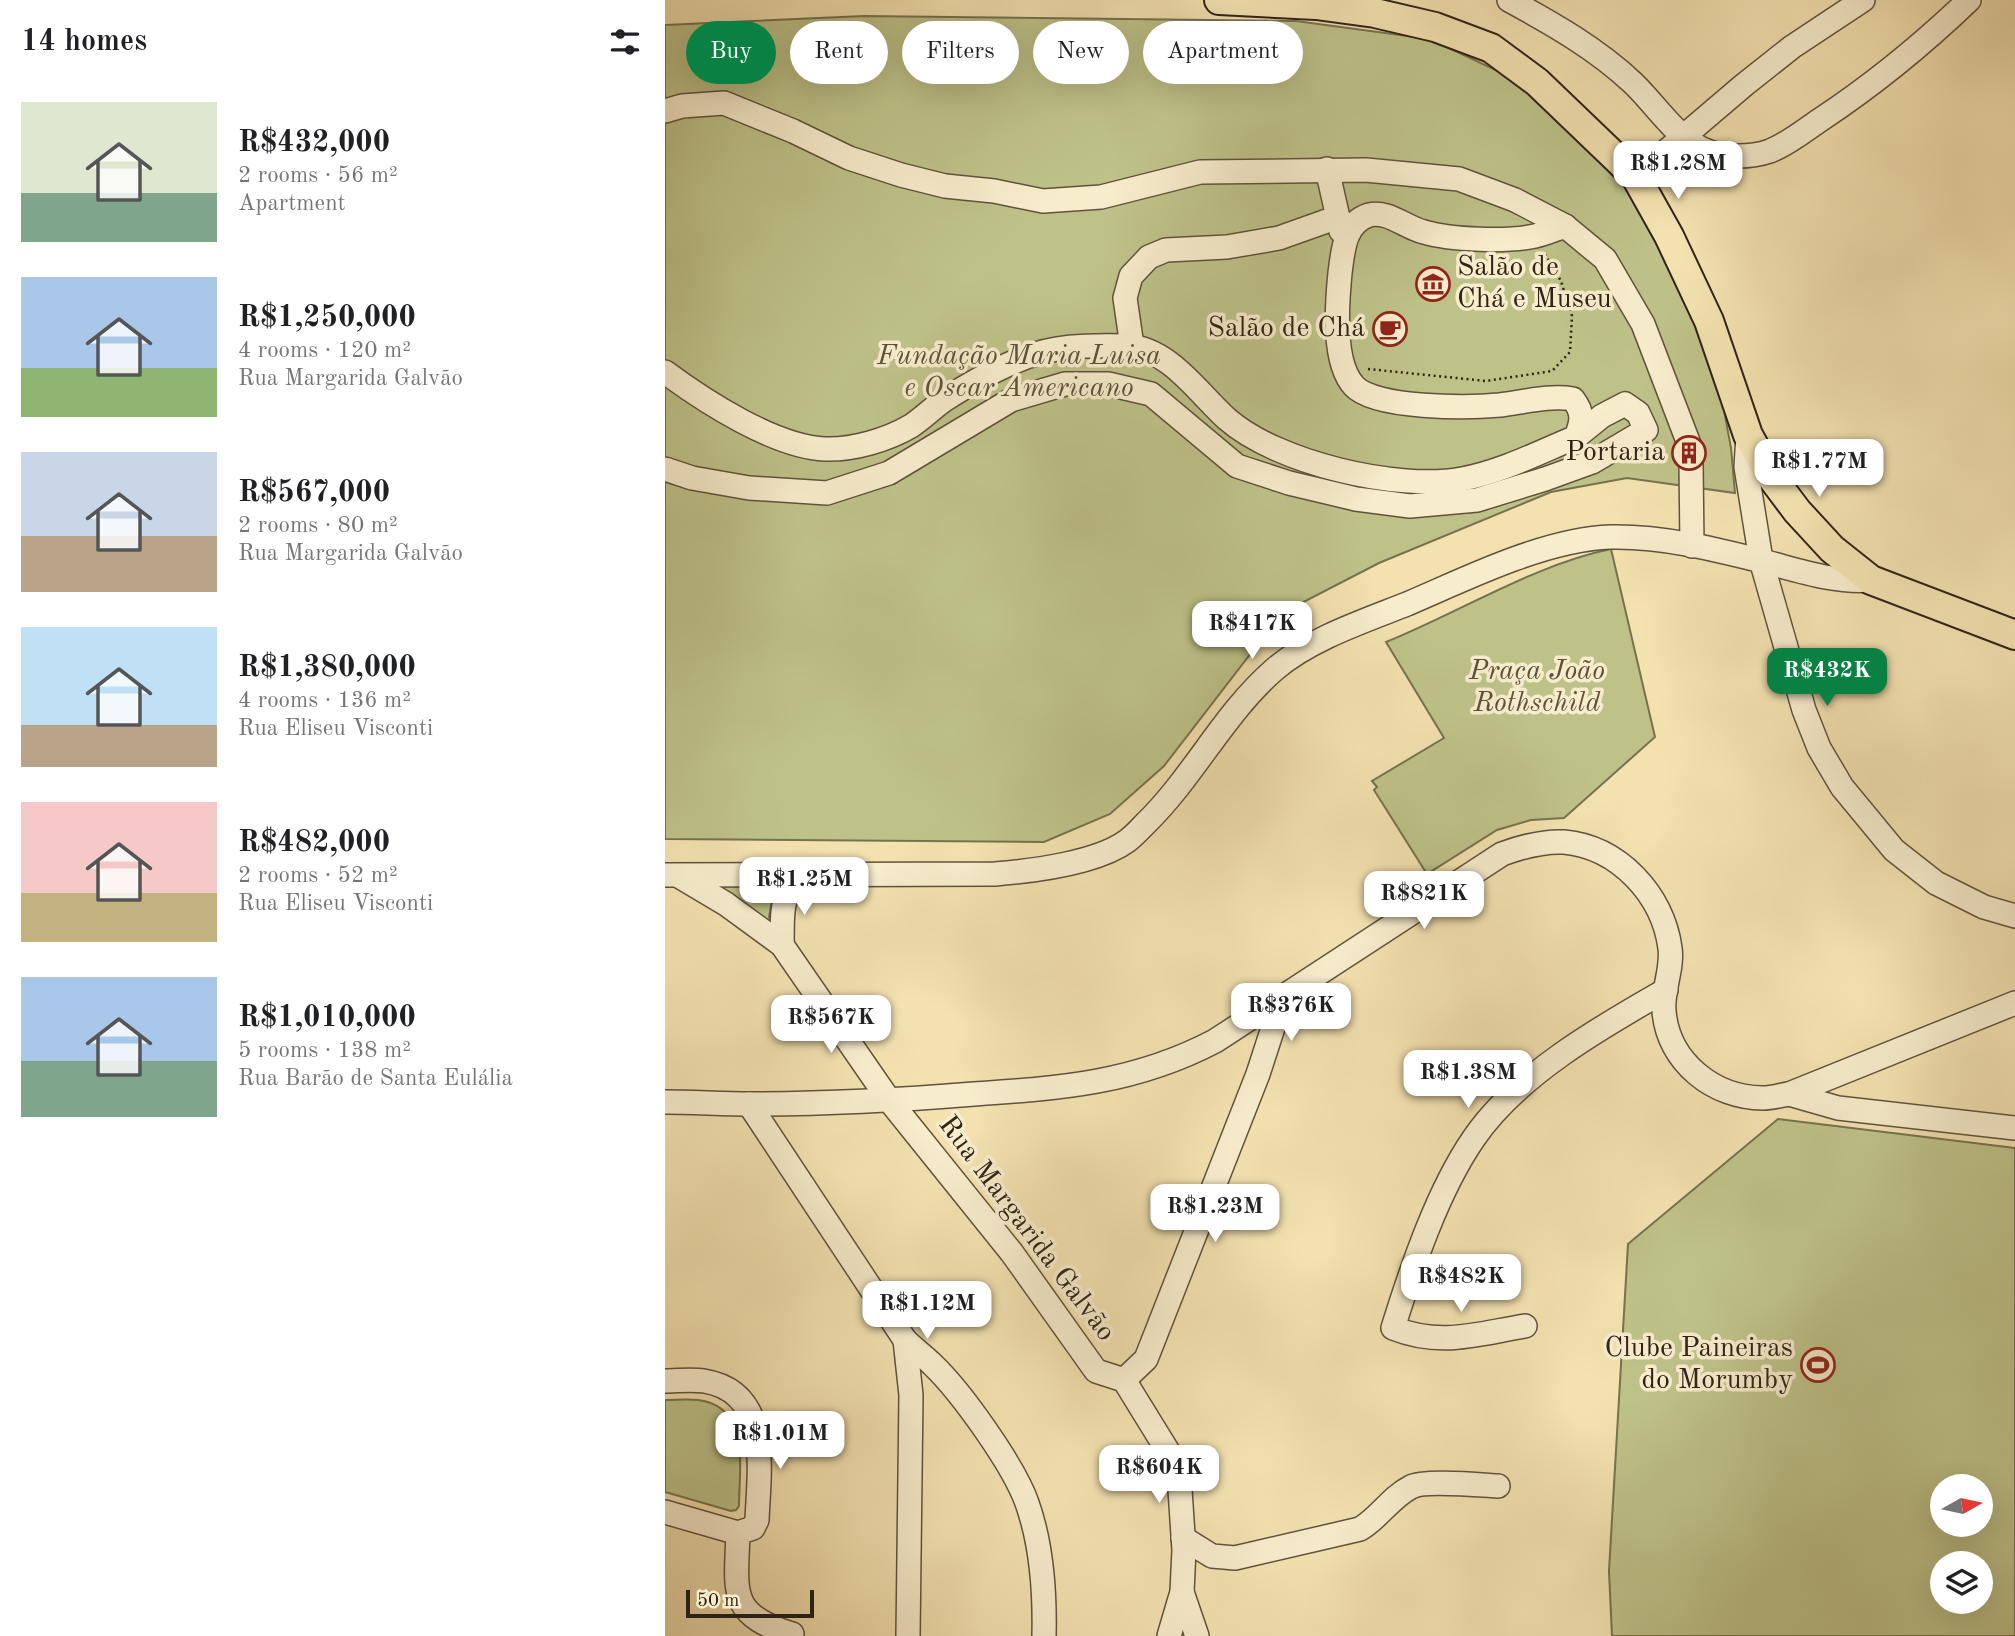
<!DOCTYPE html>
<html lang="en">
<head>
<meta charset="utf-8">
<style>
  body { margin:0; font-family:"Old Standard TT",serif; background:#f6f6f6; color:#202124; height:100vh; display:flex; flex-direction:column; font-size:26px; white-space:nowrap }
  * { box-sizing:border-box; margin:0 }
  p { font-size:23px; color:#757577 }
  .icon { flex:none; width:38px; height:38px; fill:none; stroke:currentColor; stroke-width:2; stroke-linecap:round; stroke-linejoin:round }
  .map { position:relative; flex:1; overflow:hidden }
  .details { display:flex; flex-direction:column; background:#fff; width:665px }
  .details>* { flex:none }
  .hud { position:absolute; left:21px; top:21px; width:665px; height:63px; display:flex; gap:14px }
  .needle { width:46px; rotate:81deg }
  .controls { position:absolute; left:1265px; top:1474px; display:grid; gap:14px }
  .controls a { display:grid; place-items:center; width:63px; height:63px; border-radius:50%; background:#fff; box-shadow:0 7px 28px #0002; font-size:35px }
  .scale { position:absolute; left:21px; bottom:18px; width:128px; box-sizing:border-box; padding-left:7px; border:4px solid #2f2317; border-top:0; font-size:19px; line-height:24px; white-space:nowrap; color:#2f2317; -webkit-text-stroke:5px #f7eccc; paint-order:stroke }
  .price { position:absolute; translate:-50% -60px; padding:0 16px; border-radius:14px; background:#fff; color:#222; font-size:23px; line-height:46px; filter:drop-shadow(0 2px 4px #0008) }
  .price::after { content:''; position:absolute; left:50%; top:42px; width:21px; height:16px; margin-left:-10px; background:inherit; clip-path:polygon(0 0,100% 0,50% 100%) }
  .price.active { background:#0b8043; color:#fff }
  ul { padding:0; list-style:none }
  li { display:flex; align-items:center; gap:21px; height:175px; padding:0 21px }
  li span { display:grid; place-items:center; flex:none; width:196px; height:140px; border-radius:0px; color:#555 }
  li>.icon { margin-inline-start:auto }
  span .icon { width:84px; height:84px; fill:#fffc; stroke-width:1 }
  li b { font-size:30px }
  h2 { display:flex; justify-content:space-between; align-items:center; height:84px; padding:0 21px; font-size:30px }
  .pill { padding:0 24px; border-radius:32px; background:#fff; box-shadow:0 7px 28px #0002; font-size:24px; line-height:63px }
  .pill.active { background:#0b8043; color:#fff }
  main { display:flex; flex:1; min-height:0 }
  .map>svg:first-child { display:block }
  .green { fill:#bec289; stroke:#767250; stroke-width:2; fill-rule:evenodd }
  .lines { fill:none; stroke-linecap:round; stroke-linejoin:round }
  .minor-casing { stroke:#60523d; stroke-width:26 }
  .major-casing { stroke:#2f2317; stroke-width:32 }
  .path { stroke:#2f2317; stroke-width:2.5; stroke-dasharray:2 3.5; stroke-linecap:butt }
  .minor { stroke:#f7eccc; stroke-width:23 }
  .major { stroke:#f3e1b0; stroke-width:28 }
  .labels { text-anchor:middle; dominant-baseline:central; stroke-width:7; stroke-linejoin:round; paint-order:stroke }
  .poi-label { font-size:28px; fill:#2f2317; stroke:#f7eccc; text-anchor:end }
  .park-label { font-size:28px; font-style:italic; fill:#5a5339; stroke:#f7eccc }
  .street-label { font-size:28px; fill:#2f2317; stroke:#f7eccc }
</style>
</head>
<body>
<main>
<section class="details">
<h2>14 homes<svg class="icon" aria-label="filters" viewBox="0 0 24 24"><path d="M4 7h16M4 17h16"/><circle cx="9" cy="7" r="2"/><circle cx="15" cy="17" r="2"/></svg></h2>
<ul>
<li><span style="background:linear-gradient(#dfe7d0 65%,#7fa58c 0)"><svg class="icon" aria-label="home" viewBox="0 0 24 24"><path d="M3 11l9-7 9 7M6 9v11h12V9"/></svg></span><div><b>R$432,000</b><p>2 rooms · 56 m²</p><p>Apartment</p></div></li>
<li><span style="background:linear-gradient(#a9c7e8 65%,#8fb573 0)"><svg class="icon" aria-label="home" viewBox="0 0 24 24"><path d="M3 11l9-7 9 7M6 9v11h12V9"/></svg></span><div><b>R$1,250,000</b><p>4 rooms · 120 m²</p><p>Rua Margarida Galvão</p></div></li>
<li><span style="background:linear-gradient(#c9d6e8 60%,#b9a48a 0)"><svg class="icon" aria-label="home" viewBox="0 0 24 24"><path d="M3 11l9-7 9 7M6 9v11h12V9"/></svg></span><div><b>R$567,000</b><p>2 rooms · 80 m²</p><p>Rua Margarida Galvão</p></div></li>
<li><span style="background:linear-gradient(#bfe0f5 70%,#b9a48a 0)"><svg class="icon" aria-label="home" viewBox="0 0 24 24"><path d="M3 11l9-7 9 7M6 9v11h12V9"/></svg></span><div><b>R$1,380,000</b><p>4 rooms · 136 m²</p><p>Rua Eliseu Visconti</p></div></li>
<li><span style="background:linear-gradient(#f6c9c9 65%,#c2b280 0)"><svg class="icon" aria-label="home" viewBox="0 0 24 24"><path d="M3 11l9-7 9 7M6 9v11h12V9"/></svg></span><div><b>R$482,000</b><p>2 rooms · 52 m²</p><p>Rua Eliseu Visconti</p></div></li>
<li><span style="background:linear-gradient(#a9c7e8 60%,#7fa58c 0)"><svg class="icon" aria-label="home" viewBox="0 0 24 24"><path d="M3 11l9-7 9 7M6 9v11h12V9"/></svg></span><div><b>R$1,010,000</b><p>5 rooms · 138 m²</p><p>Rua Barão de Santa Eulália</p></div></li>
</ul>
</section>
<div class="map">
<svg width="1350" height="1636" viewBox="0 0 1350 1636">
  <rect width="100%" height="100%" fill="#f3e1b0"/>
  <filter id="stains"><feTurbulence type="fractalNoise" baseFrequency=".00286" numOctaves="4"/><feColorMatrix values="0 0 0 0 .2 0 0 0 0 .09 0 0 0 0 .02 0 0 0 .5 -.17"/></filter>
  <radialGradient id="worn" r=".72"><stop offset=".6" stop-color="#630" stop-opacity="0"/><stop offset="1" stop-color="#630" stop-opacity=".3"/></radialGradient>
  <g class="green">
    <path d="M199 16 631 21 765 39 837 73 927 139 987 211 1053 378 1066 448 1070 493 962 478 886 492 714 563 617 613 499 766 445 814 379 842 0 839V25Z"/>
    <path d="M946 549 990 737 899 818 866 820 832 830 762 874 709 790 712 787 707 781 779 738 721 642C793 613 871 564 946 549Z"/>
    <path d="M40 884 119 885 108 895 104 917 108 924Z"/>
    <path d="M1113 1119 1350 1148V1636H947L944 1571 963 1244ZM1278 1486H1316V1524H1278ZM1278 1563H1316V1601H1278Z"/>
    <path d="M0 1400C11 1400 23 1399 33 1400 86 1406 74 1469 74 1506L71 1510 66 1511 0 1492Z"/>
  </g>
  <g class="lines">
    <g class="minor-casing">
      <g id="minor">
        <path d="M844 0C888 24 932 49 968 83 991 105 1008 134 1037 149 1056 158 1085 158 1105 151 1123 144 1139 131 1155 120 1208 85 1258 44 1304 0"/>
        <path d="M0 111 17 106 59 103 128 131 184 158 236 175 280 186 329 191 378 201 436 197 535 172 701 170 794 179 850 200 900 226 940 259 978 324 1024 444"/>
        <path d="M662 169 676 231"/>
        <path d="M971 177 1079 85 1127 47 1198 0"/>
        <path d="M467 346 460 298 466 276 484 257 501 250 562 247 614 238 673 217"/>
        <path d="M0 372C39 401 110 447 160 449 188 450 222 440 246 426 258 418 268 408 279 400 301 386 325 372 349 362 386 345 423 345 462 346 504 348 534 394 562 419 612 463 733 491 797 479 836 472 875 452 911 437 917 422 919 413 908 399 885 395 859 402 835 405 804 408 710 409 689 386 667 362 672 303 675 273 678 251 679 223 704 215 723 210 741 228 759 232 786 240 843 242 870 236 880 234 891 229 900 226"/>
        <path d="M1083 435 1081 467 1096 560 1139 710 1154 748 1177 787 1229 850 1271 883 1319 907 1350 916"/>
        <path d="M1026 463 1027 546"/>
        <path d="M0 469 27 478 84 488 162 493 224 473 346 400 400 384H443L486 394 572 466 624 483 691 499 745 506 812 500 880 479 927 462 981 430 973 413 960 404 937 416 911 437"/>
        <path d="M0 875 330 874C367 871 432 863 462 841 469 836 475 829 481 823 529 776 559 713 610 669 645 639 699 621 742 604 777 589 813 572 849 559 879 548 914 538 946 537 997 536 1049 549 1097 561 1132 570 1169 583 1206 580"/>
        <path d="M14 876 61 904 117 945 224 1100 347 1253 431 1371 459 1380 504 1453 514 1475 519 1550 517 1592 504 1636"/>
        <path d="M117 945C118 915 113 897 138 876"/>
        <path d="M1124 1094 1173 1108 1350 1128"/>
        <path d="M0 1102C28 1102 57 1104 85 1104 160 1104 234 1100 309 1094 397 1088 470 1083 550 1041L837 854C856 847 878 841 899 842 954 847 998 895 1005 948 1008 969 997 990 999 1011 1003 1062 1049 1098 1098 1098 1107 1098 1116 1095 1124 1094L1350 1003"/>
        <path d="M84 1104 240 1340 246 1395 243 1636"/>
        <path d="M860 1326C811 1334 776 1347 728 1328 747 1267 773 1190 809 1138 852 1075 936 1027 1001 990"/>
        <path d="M240 1340C249 1349 259 1356 268 1365 297 1393 349 1466 362 1503 377 1545 380 1592 379 1636"/>
        <path d="M459 1380 481 1359 593 1074 618 997"/>
        <path d="M0 1381C12 1381 26 1379 39 1381 107 1392 94 1470 92 1520L88 1528 73 1533 0 1512"/>
        <path d="M73 1533C71 1592 63 1615 127 1634"/>
        <path d="M518 1538 547 1556 570 1558 695 1529C714 1518 726 1497 746 1487 759 1480 815 1485 833 1486"/>
        <path d="M517 1592 532 1636"/>
      </g>
    </g>
    <g class="major-casing">
      <path id="major" d="M554 0 651 5 710 13 770 27 826 48 872 82 971 177 1004 236 1044 321 1083 435 1105 475 1132 511 1167 549 1206 580 1350 635"/>
    </g>
    <path class="path" d="M703 369 821 381 887 371 905 352 907 316 896 281 880 254"/>
    <use href="#minor" class="minor"/>
    <use href="#major" class="major"/>
  </g>
  <defs>
    <g id="museum-ring" transform="scale(1.75)"><circle r="9.5" fill="#f7eccc" stroke="#8f2418" stroke-width="1.5"/><path d="M0-6L6-3V-2H-6V-3ZM-5-1h2V3h-2ZM-1-1h2V3h-2ZM3-1h2V3H3ZM-6 4H6V6H-6Z" fill="#8f2418"/></g>
    <g id="cafe-ring" transform="scale(1.75)"><circle r="9.5" fill="#f7eccc" stroke="#8f2418" stroke-width="1.5"/><path d="M-5.5-4.5H6V0H3Q3 3.5 0 3.5H-2.5Q-5.5 3.5-5.5 0ZM3-3.2v2h1.7v-2ZM-6 4.5H4V6H-6Z" fill="#8f2418"/></g>
    <g id="building-ring" transform="scale(1.75)"><circle r="9.5" fill="#f7eccc" stroke="#8f2418" stroke-width="1.5"/><path d="M-4-6H4V6H1V3H-1V6H-4ZM-2.5-4.3h1.7v1.8h-1.7ZM.8-4.3h1.7v1.8H.8ZM-2.5-1h1.7V.8h-1.7ZM.8-1h1.7V.8H.8Z" fill="#8f2418"/></g>
    <g id="stadium-ring" transform="scale(1.75)"><circle r="9.5" fill="#f7eccc" stroke="#8f2418" stroke-width="1.5"/><path d="M0-5a6.5 5 0 1 0 0 10a6.5 5 0 1 0 0-10ZM-3.5-1.8h7v3.6h-7Z" fill="#8f2418"/></g>
  </defs>
  <g fill-rule="evenodd">
    <use href="#museum-ring" x="768" y="284"/>
    <use href="#cafe-ring" x="725" y="329"/>
    <use href="#building-ring" x="1024" y="453"/>
    <use href="#stadium-ring" x="1153" y="1365"/>
  </g>
  <g class="labels">
    <g class="poi-label">
      <text x="792" y="268" text-anchor="start">Salão de<tspan x="792" dy="32">Chá e Museu</tspan></text>
      <text x="700" y="329">Salão de Chá</text>
      <text x="1000" y="453">Portaria</text>
      <text x="1128" y="1349">Clube Paineiras<tspan x="1128" dy="32">do Morumby</tspan></text>
    </g>
    <g class="park-label">
      <text x="354" y="357">Fundação Maria Luisa<tspan x="354" dy="32">e Oscar Americano</tspan></text>
      <text x="872" y="672">Praça João<tspan x="872" dy="32">Rothschild</tspan></text>
    </g>
    <g class="street-label">
      <text transform="translate(361 1229) rotate(53)">Rua Margarida Galvão</text>
    </g>
  </g>
  <rect width="100%" height="100%" filter="url(#stains)"/>
  <rect width="100%" height="100%" fill="url(#worn)"/>
</svg>
<div class="controls">
<a><svg class="needle" viewBox="-14 -14 28 28"><path d="M0-13l5 13h-10z" fill="#e53935"/><path d="M0 13l5-13h-10z" fill="#757577"/></svg></a>
<a><svg class="icon" aria-label="layers" viewBox="0 0 24 24"><path d="M12 4l9 5-9 5-9-5zM3 14l9 5 9-5"/></svg></a>
</div>
<div class="scale">50 m</div>
<b class="price" style="left:1013px;top:201px">R$1.28M</b>
<b class="price" style="left:1154px;top:499px">R$1.77M</b>
<b class="price" style="left:587px;top:661px">R$417K</b>
<b class="price active" style="left:1162px;top:708px">R$432K</b>
<b class="price" style="left:139px;top:917px">R$1.25M</b>
<b class="price" style="left:759px;top:931px">R$821K</b>
<b class="price" style="left:626px;top:1043px">R$376K</b>
<b class="price" style="left:166px;top:1055px">R$567K</b>
<b class="price" style="left:803px;top:1110px">R$1.38M</b>
<b class="price" style="left:550px;top:1244px">R$1.23M</b>
<b class="price" style="left:796px;top:1314px">R$482K</b>
<b class="price" style="left:262px;top:1341px">R$1.12M</b>
<b class="price" style="left:115px;top:1471px">R$1.01M</b>
<b class="price" style="left:494px;top:1505px">R$604K</b>
<div class="hud">
<a class="pill active">Buy</a>
<a class="pill">Rent</a>
<a class="pill">Filters</a>
<a class="pill">New</a>
<a class="pill">Apartment</a>
</div>
</div>
</main>
</body>
</html>
